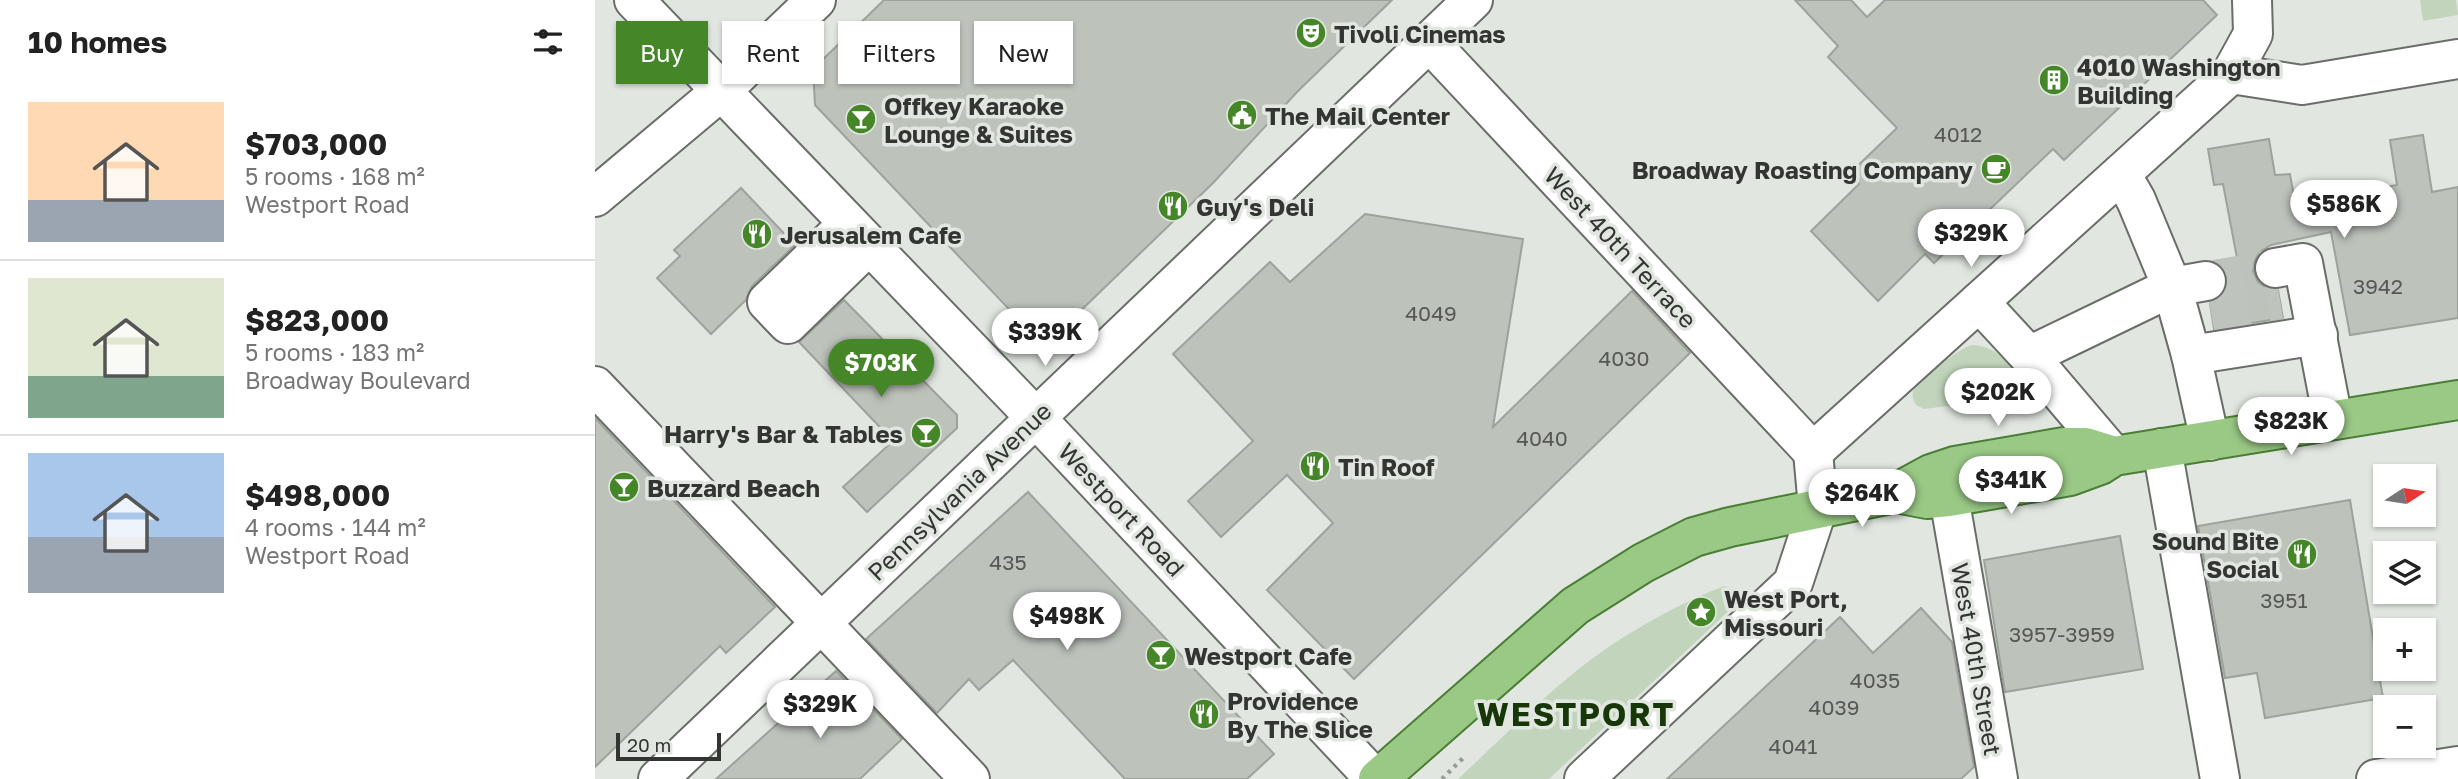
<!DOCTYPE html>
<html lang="en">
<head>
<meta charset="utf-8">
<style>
  body { margin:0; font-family:"Golos Text",sans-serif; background:#f2f2f2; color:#222; height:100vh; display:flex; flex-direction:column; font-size:26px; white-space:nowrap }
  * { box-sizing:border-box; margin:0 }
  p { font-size:23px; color:#767676 }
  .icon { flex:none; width:38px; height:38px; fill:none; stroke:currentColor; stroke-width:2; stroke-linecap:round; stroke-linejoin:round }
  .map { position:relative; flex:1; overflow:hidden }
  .details { display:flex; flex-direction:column; background:#fff; width:595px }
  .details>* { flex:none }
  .banner { position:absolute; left:21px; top:21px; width:665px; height:63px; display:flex; gap:14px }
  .needle { width:46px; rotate:78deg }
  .controls { position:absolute; left:1778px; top:464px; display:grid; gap:14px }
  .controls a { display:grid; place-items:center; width:63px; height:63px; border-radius:0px; background:#fff; box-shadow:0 2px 5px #0004; font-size:35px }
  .scale { position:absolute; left:21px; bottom:18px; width:105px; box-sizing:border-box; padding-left:7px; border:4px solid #333532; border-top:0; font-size:19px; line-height:24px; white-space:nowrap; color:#333532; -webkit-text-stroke:5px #e1e7e0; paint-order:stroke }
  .price { position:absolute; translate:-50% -60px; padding:0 16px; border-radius:24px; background:#fff; color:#222; font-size:23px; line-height:46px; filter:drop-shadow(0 2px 4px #0008) }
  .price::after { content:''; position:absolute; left:50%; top:42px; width:21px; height:16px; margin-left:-10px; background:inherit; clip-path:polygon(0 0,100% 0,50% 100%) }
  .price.current { background:#458628; color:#fff }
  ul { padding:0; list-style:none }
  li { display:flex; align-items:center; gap:21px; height:175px; padding:0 28px }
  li+li { border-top:2px solid #e0e0e0 }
  li span { display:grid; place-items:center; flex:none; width:196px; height:140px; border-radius:0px; color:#555 }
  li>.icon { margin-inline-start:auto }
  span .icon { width:84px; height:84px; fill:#fffc; stroke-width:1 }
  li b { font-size:30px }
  h2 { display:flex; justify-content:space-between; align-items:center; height:84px; padding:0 28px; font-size:30px }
  .chip { padding:0 24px; border-radius:0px; background:#fff; box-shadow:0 2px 5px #0004; font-size:24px; line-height:63px }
  .chip.current { background:#458628; color:#fff }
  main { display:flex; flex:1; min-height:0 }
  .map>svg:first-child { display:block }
  .green { fill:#c2d5bc }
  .building { fill:#bdc2bb; stroke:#9da29b; stroke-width:2 }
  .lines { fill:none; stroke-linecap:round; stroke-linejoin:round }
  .minor-tunnel { stroke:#bec3bd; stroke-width:38; stroke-dasharray:38 19; stroke-linecap:butt }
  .minor-casing { stroke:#696e68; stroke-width:42 }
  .major-casing { stroke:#4a7e35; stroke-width:42 }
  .path { stroke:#989c97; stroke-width:4.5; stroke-dasharray:3.5 5; stroke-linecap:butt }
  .minor { stroke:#fff; stroke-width:38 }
  .major { stroke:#9ac986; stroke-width:38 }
  .labels { text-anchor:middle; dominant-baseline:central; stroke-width:7; stroke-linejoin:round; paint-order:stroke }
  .number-label { font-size:21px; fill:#565854 }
  .poi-label { font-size:24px; font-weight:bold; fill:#333532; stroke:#e1e7e0; text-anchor:start }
  .street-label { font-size:24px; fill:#333532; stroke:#e1e7e0 }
  .district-label { font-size:32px; font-weight:bold; letter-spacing:2px; fill:#173709; stroke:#e1e7e0 }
</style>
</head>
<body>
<main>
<section class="details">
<h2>10 homes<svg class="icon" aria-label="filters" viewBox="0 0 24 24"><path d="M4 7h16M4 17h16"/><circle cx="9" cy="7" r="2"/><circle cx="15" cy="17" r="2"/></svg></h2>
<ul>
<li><span style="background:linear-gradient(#ffd9b3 70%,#9aa5b1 0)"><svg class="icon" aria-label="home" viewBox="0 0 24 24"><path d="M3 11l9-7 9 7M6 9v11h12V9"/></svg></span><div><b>$703,000</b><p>5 rooms · 168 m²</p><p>Westport Road</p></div></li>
<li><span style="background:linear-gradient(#dfe7d0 70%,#7fa58c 0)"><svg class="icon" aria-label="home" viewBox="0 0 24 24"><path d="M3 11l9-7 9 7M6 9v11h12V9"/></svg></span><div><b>$823,000</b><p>5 rooms · 183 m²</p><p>Broadway Boulevard</p></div></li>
<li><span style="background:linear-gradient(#a9c7e8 60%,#9aa5b1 0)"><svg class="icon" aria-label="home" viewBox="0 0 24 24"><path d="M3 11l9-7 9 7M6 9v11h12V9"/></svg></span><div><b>$498,000</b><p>4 rooms · 144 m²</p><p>Westport Road</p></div></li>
</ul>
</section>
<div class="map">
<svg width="1863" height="779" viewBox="0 0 1863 779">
  <rect width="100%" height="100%" fill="#e1e7e0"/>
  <g class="green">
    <path d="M1825 0H1861L1863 15 1828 21Z"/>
    <path d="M1376 345C1398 344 1420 365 1427 385L1410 399 1329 409 1321 405C1318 400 1316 394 1319 388 1324 378 1365 349 1376 345Z"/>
    <path d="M1129 586C1140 588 1145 597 1138 607L954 779H863C907 738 950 694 998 658 1038 629 1083 604 1129 586Z"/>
  </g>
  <g class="building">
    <path d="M289 0H797L703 91 618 183 449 346 220 105 218 69Z"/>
    <path d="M1200 0H1256L1272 17 1290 0H1608L1622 15 1469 160 1458 149 1339 263 1330 254 1283 301 1216 231 1264 184 1254 174 1302 128 1233 57 1243 46Z"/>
    <path d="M1828 135 1837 192 1863 187V318L1755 335 1736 232 1676 245 1665 252 1660 260 1658 271 1663 282 1672 288 1683 290 1688 318 1619 329 1615 303 1626 297 1631 289 1633 278 1628 268 1620 261 1642 258 1628 184 1619 185 1613 149 1674 139 1680 175 1695 174 1700 203 1802 185 1795 140Z"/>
    <path d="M146 188 200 245 157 286 151 300 116 334 62 278 85 256 79 250Z"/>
    <path d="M770 214 928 239 898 427 1037 291 1095 353 759 679 672 590 738 523 692 475 626 537 593 501 658 441 578 354 675 262 695 282Z"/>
    <path d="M249 300 362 415V428L272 512 248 487 298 441 204 342Z"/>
    <path d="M0 418 180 607 131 653 125 646 0 767Z"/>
    <path d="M433 492 679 754 652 779H530L418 660 384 690 374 679 342 713 271 639Z"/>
    <path d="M1755 500 1788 698 1670 718 1662 673 1630 678 1603 526Z"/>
    <path d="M1525 536 1548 669 1410 692 1389 560Z"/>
    <path d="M1326 608 1357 642 1379 767 1366 779H1072L1245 617 1278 653Z"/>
    <path d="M241 671 307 739 265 779H121Z"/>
  </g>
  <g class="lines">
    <g class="minor-tunnel">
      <path d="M1611 281 1680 268"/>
      <path d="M1616 312 1685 300"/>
    </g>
    <g class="minor-casing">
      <g id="minor">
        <path d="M39 0 441 418 780 779"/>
        <path d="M834 42 1218 452"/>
        <path d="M1636 74 1707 85 1863 59"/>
        <path d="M0 197 125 92 221 0"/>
        <path d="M253 224 172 302 193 324 274 245"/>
        <path d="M1680 268 1708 263 1738 420"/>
        <path d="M1611 281 1577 287 1596 355 1615 441"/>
        <path d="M1384 302 1434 356 1519 456"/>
        <path d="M1596 355 1723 335"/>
        <path d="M1434 356 1577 287 1541 200 1526 174"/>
        <path d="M0 386 375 779"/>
        <path d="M1567 448 1625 779"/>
        <path d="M1354 497 1403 779"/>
        <path d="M63 779 878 0"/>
        <path d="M989 779 1198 583 1223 507 1218 452 1636 74 1658 34 1657 0"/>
        <path d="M1781 779 1863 766"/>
      </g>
    </g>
    <g class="major-casing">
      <g id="major">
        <path d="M1301 493 1332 499 1354 497 1475 476 1505 465 1519 456 1863 400"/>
        <path d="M783 779 980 606 1048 563 1099 537 1135 527 1301 493 1336 474 1360 466 1469 447H1490L1519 456"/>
      </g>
    </g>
    <path class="path" d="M847 779 868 758"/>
    <use href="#minor" class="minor"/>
    <use href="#major" class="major"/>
  </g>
  <defs>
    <g id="theatre-disc" transform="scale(1.575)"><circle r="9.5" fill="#458628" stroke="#e1e7e0"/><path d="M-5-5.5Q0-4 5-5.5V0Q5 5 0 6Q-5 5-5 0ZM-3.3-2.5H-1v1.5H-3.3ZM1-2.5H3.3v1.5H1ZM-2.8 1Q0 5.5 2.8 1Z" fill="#fff"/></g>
    <g id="building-disc" transform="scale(1.575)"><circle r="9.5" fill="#458628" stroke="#e1e7e0"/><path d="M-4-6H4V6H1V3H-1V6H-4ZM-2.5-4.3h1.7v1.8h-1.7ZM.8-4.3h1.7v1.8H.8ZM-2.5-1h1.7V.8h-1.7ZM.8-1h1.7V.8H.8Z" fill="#fff"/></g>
    <g id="civic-disc" transform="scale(1.575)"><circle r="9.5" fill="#458628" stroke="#e1e7e0"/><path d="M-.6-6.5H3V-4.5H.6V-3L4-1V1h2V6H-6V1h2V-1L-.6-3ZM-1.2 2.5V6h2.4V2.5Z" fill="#fff"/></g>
    <g id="bar-disc" transform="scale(1.575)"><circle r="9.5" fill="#458628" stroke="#e1e7e0"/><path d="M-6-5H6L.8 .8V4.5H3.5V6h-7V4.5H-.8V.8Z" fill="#fff"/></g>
    <g id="cafe-disc" transform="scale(1.575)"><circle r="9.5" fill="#458628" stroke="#e1e7e0"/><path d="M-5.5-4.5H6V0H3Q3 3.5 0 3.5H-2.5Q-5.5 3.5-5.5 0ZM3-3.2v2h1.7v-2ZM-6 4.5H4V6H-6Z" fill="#fff"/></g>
    <g id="restaurant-disc" transform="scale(1.575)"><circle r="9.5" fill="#458628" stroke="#e1e7e0"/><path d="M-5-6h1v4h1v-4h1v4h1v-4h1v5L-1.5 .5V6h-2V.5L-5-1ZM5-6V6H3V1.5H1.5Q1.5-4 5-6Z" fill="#fff"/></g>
    <g id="sight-disc" transform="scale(1.575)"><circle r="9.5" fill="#458628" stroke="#e1e7e0"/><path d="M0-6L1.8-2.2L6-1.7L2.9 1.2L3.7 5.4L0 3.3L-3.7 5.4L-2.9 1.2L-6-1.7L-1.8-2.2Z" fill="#fff"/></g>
  </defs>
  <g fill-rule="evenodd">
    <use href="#theatre-disc" x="716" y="33"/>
    <use href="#building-disc" x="1459" y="80"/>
    <use href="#civic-disc" x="647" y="115"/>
    <use href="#bar-disc" x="266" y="119"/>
    <use href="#cafe-disc" x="1401" y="169"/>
    <use href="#restaurant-disc" x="578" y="206"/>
    <use href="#restaurant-disc" x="162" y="234"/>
    <use href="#bar-disc" x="331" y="433"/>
    <use href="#restaurant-disc" x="720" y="466"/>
    <use href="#bar-disc" x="29" y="487"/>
    <use href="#restaurant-disc" x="1707" y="554"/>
    <use href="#sight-disc" x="1106" y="612"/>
    <use href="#bar-disc" x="566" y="655"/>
    <use href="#restaurant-disc" x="609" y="714"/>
  </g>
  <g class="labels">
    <g class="number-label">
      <text x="1363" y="134">4012</text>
      <text x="1783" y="286">3942</text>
      <text x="836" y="313">4049</text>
      <text x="1029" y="358">4030</text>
      <text x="947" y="438">4040</text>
      <text x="413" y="562">435</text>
      <text x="1689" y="600">3951</text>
      <text x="1467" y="634">3957-3959</text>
      <text x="1280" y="680">4035</text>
      <text x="1239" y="707">4039</text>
      <text x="1198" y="746">4041</text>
    </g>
    <g class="poi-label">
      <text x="739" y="33">Tivoli Cinemas</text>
      <text x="1482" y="66">4010 Washington<tspan x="1482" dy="28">Building</tspan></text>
      <text x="289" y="105">Offkey Karaoke<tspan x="289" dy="28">Lounge &amp; Suites</tspan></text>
      <text x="670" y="115">The Mail Center</text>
      <text x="1378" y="169" text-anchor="end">Broadway Roasting Company</text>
      <text x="601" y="206">Guy's Deli</text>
      <text x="185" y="234">Jerusalem Cafe</text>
      <text x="308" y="433" text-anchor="end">Harry's Bar &amp; Tables</text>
      <text x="743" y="466">Tin Roof</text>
      <text x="52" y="487">Buzzard Beach</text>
      <text x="1684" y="540" text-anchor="end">Sound Bite<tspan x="1684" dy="28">Social</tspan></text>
      <text x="1129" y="598">West Port,<tspan x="1129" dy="28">Missouri</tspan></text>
      <text x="589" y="655">Westport Cafe</text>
      <text x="632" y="700">Providence<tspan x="632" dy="28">By The Slice</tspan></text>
    </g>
    <g class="street-label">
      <text transform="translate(1026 247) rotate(47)">West 40th Terrace</text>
      <text transform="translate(364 491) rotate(-44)">Pennsylvania Avenue</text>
      <text transform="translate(527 509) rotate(47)">Westport Road</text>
      <text transform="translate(1382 659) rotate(80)">West 40th Street</text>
    </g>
    <g class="district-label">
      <text x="981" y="714">WESTPORT</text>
    </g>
  </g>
</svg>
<div class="controls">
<a><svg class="needle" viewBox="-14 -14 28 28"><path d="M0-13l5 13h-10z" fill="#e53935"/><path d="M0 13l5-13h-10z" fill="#767676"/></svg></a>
<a><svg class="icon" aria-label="layers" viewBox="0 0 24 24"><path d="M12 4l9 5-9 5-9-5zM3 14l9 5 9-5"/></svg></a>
<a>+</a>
<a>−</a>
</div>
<div class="scale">20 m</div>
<b class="price" style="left:1749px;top:240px">$586K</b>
<b class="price" style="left:1376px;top:269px">$329K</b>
<b class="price" style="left:450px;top:368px">$339K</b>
<b class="price current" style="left:286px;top:399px">$703K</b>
<b class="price" style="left:1403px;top:428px">$202K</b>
<b class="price" style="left:1696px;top:457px">$823K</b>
<b class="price" style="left:1416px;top:516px">$341K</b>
<b class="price" style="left:1267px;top:529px">$264K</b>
<b class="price" style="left:472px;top:652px">$498K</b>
<b class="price" style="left:225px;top:740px">$329K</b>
<div class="banner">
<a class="chip current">Buy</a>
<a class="chip">Rent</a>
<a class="chip">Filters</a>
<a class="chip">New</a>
</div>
</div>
</main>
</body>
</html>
